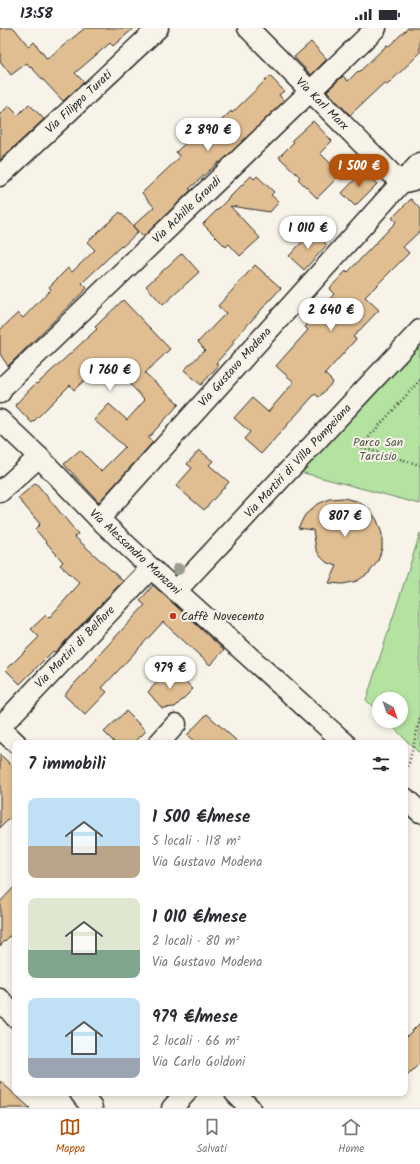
<!DOCTYPE html>
<html lang="it">
<head>
<meta charset="utf-8">
<style>
  body { margin:0; font-family:Kalam,sans-serif; background:#f7f7f7; color:#2b2b33; height:100vh; display:flex; flex-direction:column; font-size:15px; white-space:nowrap }
  * { box-sizing:border-box; margin:0 }
  p { font-size:13px; color:#7c7c81 }
  .icon { flex:none; width:22px; height:22px; fill:none; stroke:currentColor; stroke-width:2; stroke-linecap:round; stroke-linejoin:round }
  .map { position:relative; flex:1; overflow:hidden }
  .sheet { position:absolute; left:12px; top:712px; width:396px; height:356px; display:flex; flex-direction:column; background:#fff; border-radius:8px; box-shadow:0 2px 6px #0003 }
  .sheet>* { flex:none }
  .needle { width:26px; rotate:140deg }
  .fabs { position:absolute; left:372px; top:664px; display:grid; gap:8px }
  .fabs a { display:grid; place-items:center; width:36px; height:36px; border-radius:50%; background:#fff; box-shadow:0 2px 6px #0003; font-size:20px }
  .price { position:absolute; translate:-50% -34px; padding:0 9px; border-radius:14px; background:#fff; color:#222; font-size:13px; line-height:26px; filter:drop-shadow(0 1px 2px #0008) }
  .price::after { content:''; position:absolute; left:50%; top:24px; width:12px; height:9px; margin-left:-6px; background:inherit; clip-path:polygon(0 0,100% 0,50% 100%) }
  .price.selected { background:#b45309; color:#fff }
  ul { padding:0; list-style:none }
  li { display:flex; align-items:center; gap:12px; height:100px; padding:0 16px }
  li span { display:grid; place-items:center; flex:none; width:112px; height:80px; border-radius:8px; color:#555 }
  li>.icon { margin-inline-start:auto }
  span .icon { width:48px; height:48px; fill:#fffc; stroke-width:1 }
  li b { font-size:17px }
  h2 { display:flex; justify-content:space-between; align-items:center; height:48px; padding:0 16px; font-size:17px }
  .status { display:flex; justify-content:space-between; align-items:center; height:28px; padding:0 20px; background:#fff; direction:ltr }
  .status svg { height:11px; fill:currentColor }
  .menu { display:flex; justify-content:space-around; align-items:center; height:56px; border-top:1px solid #e1e1e2; background:#fff; font-size:11px; color:#7c7c81 }
  .menu a { display:grid; justify-items:center; gap:2px }
  .menu .selected { color:#b45309 }
  .map>svg:first-child { display:block }
  .green { fill:#b3e2a1; stroke:#6f8666 }
  .building { fill:#e0be92; stroke:#2b2b2b }
  .lines { fill:none; stroke-linecap:round; stroke-linejoin:round }
  .minor-casing { stroke:#2b2b2b; stroke-width:23 }
  .path { stroke:#2b2b2b; stroke-width:2.5; stroke-dasharray:1 3; stroke-linecap:butt }
  .minor { stroke:#f7f3e8; stroke-width:20 }
  .tree { fill:#9a9e90 }
  .poi-dot { fill:#c8321e; stroke:#f7f3e8; stroke-width:1.5 }
  .labels { text-anchor:middle; dominant-baseline:central; stroke-width:4; stroke-linejoin:round; paint-order:stroke }
  .street-label { font-size:12px; fill:#2b2b2b; stroke:#f7f3e8 }
  .park-label { font-size:12px; fill:#4d5948; stroke:#f7f3e8 }
  .poi-label { font-size:12px; fill:#2b2b2b; stroke:#f7f3e8; text-anchor:start }
</style>
</head>
<body>
<div class="status"><b>13:58</b><svg viewBox="0 0 49 12"><path d="M0 12V9h3v3zM5 12V6h3v6zM10 12V3h3v9zM15 12V0h3v12zM26 1h20v11H26zM47 4h2v5h-2z"/></svg></div>
<div class="map">
<svg width="420" height="1080" viewBox="0 0 420 1080">
  <rect width="100%" height="100%" fill="#f7f3e8"/>
  <filter id="ink" filterUnits="userSpaceOnUse"><feTurbulence type="fractalNoise" baseFrequency=".025" numOctaves="2"/><feDisplacementMap in="SourceGraphic" scale="8" xChannelSelector="R" yChannelSelector="G"/><feConvolveMatrix kernelMatrix="1 2 1 2 8 2 1 2 1" color-interpolation-filters="sRGB"/></filter>
  <g filter="url(#ink)">
    <g class="green">
      <path d="M420 315V476L300 444Z"/>
      <path d="M420 506V726L387 693H401V671H379V685L366 672Z"/>
    </g>
    <g class="building">
      <path d="M0 0H14L29 19 34 14 47 31 85 0H134L113 18 110 15 75 45 84 54 63 73 31 39 30 40 27 35 11 47 0 33Z"/>
      <path d="M408 0H420V25L387 57 384 55 350 87 327 63 343 48 348 53 358 43 359 44 387 17 389 18Z"/>
      <path d="M311 14 327 31 311 47 294 29Z"/>
      <path d="M270 48 284 63 279 67 284 73 220 135 219 134 189 161 191 162 143 209 133 198 154 179 142 165 180 129 176 124 193 108 188 102 198 92 210 104 231 83 232 85Z"/>
      <path d="M29 76 44 91 0 132V86L9 78 18 87Z"/>
      <path d="M313 93 332 113 320 125 341 146 317 170 298 151 300 149 279 129 294 114 292 112Z"/>
      <path d="M363 143 377 156 355 178 342 165Z"/>
      <path d="M251 148 254 151 257 148 274 164 271 167 279 174 270 184 230 178 260 210 240 228 229 216 226 219 203 196Z"/>
      <path d="M411 171 420 181V203L403 219 409 225 365 269 379 282 353 309 356 311 325 346 333 354 319 369 315 366 261 426 244 411 250 404 234 390 252 370 268 384 294 354 276 338 308 302 305 299 334 266 329 261 346 243 347 245 396 194 392 190Z"/>
      <path d="M120 184 138 204 122 219 121 218 82 255 87 260 8 338 0 326V302L18 285 23 290 51 261 49 259 68 240 72 244 95 222 87 214Z"/>
      <path d="M312 203 327 217 304 242 289 228Z"/>
      <path d="M182 225 199 244 163 277 146 258Z"/>
      <path d="M255 237 281 260 232 314 234 315 216 335 218 338 201 357 184 342 205 322 198 314 226 285 218 278Z"/>
      <path d="M123 272 170 321 145 345 179 376 148 410 153 414 99 474 64 436 80 422 101 443 125 419 94 392 109 376 127 392 145 372 110 335 93 352 89 348 74 362 70 357 32 395 15 377 36 355 37 356 97 301 95 299Z"/>
      <path d="M199 422 213 433 209 437 229 454 204 482 176 458 192 440 187 436Z"/>
      <path d="M36 455 78 506 75 509 123 553 55 624 53 623 20 656 6 642 39 609 31 601 46 587 49 590 80 555 60 537 63 534 35 501 40 496 18 470Z"/>
      <path d="M343 470 357 473 369 481 377 492 382 506V520L378 533 369 545 357 553 343 556 329 555 337 538 326 534 320 528 316 521 313 502 298 500 305 487 316 477 329 471Z"/>
      <path d="M153 557 224 622 210 637 163 594 102 660 107 664 85 687 64 667 97 631 96 630 145 577 140 573Z"/>
      <path d="M171 639 193 661 175 679 162 680 148 664Z"/>
      <path d="M126 683 146 703 134 715H115L104 704Z"/>
      <path d="M207 686 239 715H196L187 707Z"/>
      <path d="M0 726 15 741V785L0 800Z"/>
      <path d="M15 858V903L0 918V874Z"/>
      <path d="M420 995V1035L405 1050V1010Z"/>
      <path d="M0 1053 30 1080H0Z"/>
    </g>
    <g class="lines">
      <g class="minor-casing">
        <g id="minor">
          <path d="M248 0 401 155 413 152"/>
          <path d="M0 148 158 0"/>
          <path d="M0 365 4 358 376 0"/>
          <path d="M0 392 39 429 99 491 151 540 345 715"/>
          <path d="M0 464 39 429"/>
          <path d="M99 491 401 155 420 135"/>
          <path d="M176 563 420 302"/>
          <path d="M0 699 151 540"/>
          <path d="M0 700 16 715"/>
          <path d="M159 715 176 696"/>
          <path d="M405 770 420 784"/>
          <path d="M0 971 15 989"/>
          <path d="M80 1065 92 1080"/>
          <path d="M235 1065 250 1080"/>
          <path d="M172 1080 186 1065"/>
        </g>
      </g>
      <g class="path">
        <path d="M420 352 360 419 420 437"/>
        <path d="M405 742 409 735 420 691"/>
      </g>
      <use href="#minor" class="minor"/>
    </g>
    <circle class="tree" cx="178" cy="541" r="6"/>
  </g>
  <circle class="poi-dot" cx="173" cy="588" r="4"/>
  <g class="labels">
    <g class="street-label">
      <text transform="translate(79 74) rotate(-43)">Via Filippo Turati</text>
      <text transform="translate(322 76) rotate(45)">Via Karl Marx</text>
      <text transform="translate(187 182) rotate(-44)">Via Achille Grandi</text>
      <text transform="translate(235 339) rotate(-48)">Via Gustavo Modena</text>
      <text transform="translate(298 433) rotate(-47)">Via Martiri di Villa Pompeiana</text>
      <text transform="translate(135 524) rotate(43)">Via Alessandro Manzoni</text>
      <text transform="translate(75 619) rotate(-46)">Via Martiri di Belfiore</text>
    </g>
    <g class="park-label">
      <text x="378" y="414">Parco San<tspan x="378" dy="14">Tarcisio</tspan></text>
    </g>
    <g class="poi-label">
      <text x="181" y="588">Caffè Novecento</text>
    </g>
  </g>
</svg>
<div class="fabs">
<a><svg class="needle" viewBox="-14 -14 28 28"><path d="M0-13l5 13h-10z" fill="#e53935"/><path d="M0 13l5-13h-10z" fill="#7c7c81"/></svg></a>
</div>
<b class="price" style="left:208px;top:124px">2 890 €</b>
<b class="price selected" style="left:359px;top:160px">1 500 €</b>
<b class="price" style="left:308px;top:222px">1 010 €</b>
<b class="price" style="left:331px;top:304px">2 640 €</b>
<b class="price" style="left:110px;top:364px">1 760 €</b>
<b class="price" style="left:345px;top:510px">807 €</b>
<b class="price" style="left:170px;top:662px">979 €</b>
<section class="sheet">
<h2>7 immobili<svg class="icon" aria-label="filters" viewBox="0 0 24 24"><path d="M4 7h16M4 17h16"/><circle cx="9" cy="7" r="2"/><circle cx="15" cy="17" r="2"/></svg></h2>
<ul>
<li><span style="background:linear-gradient(#bfe0f5 60%,#b9a48a 0)"><svg class="icon" aria-label="home" viewBox="0 0 24 24"><path d="M3 11l9-7 9 7M6 9v11h12V9"/></svg></span><div><b>1 500 €/mese</b><p>5 locali · 118 m²</p><p>Via Gustavo Modena</p></div></li>
<li><span style="background:linear-gradient(#dfe7d0 65%,#7fa58c 0)"><svg class="icon" aria-label="home" viewBox="0 0 24 24"><path d="M3 11l9-7 9 7M6 9v11h12V9"/></svg></span><div><b>1 010 €/mese</b><p>2 locali · 80 m²</p><p>Via Gustavo Modena</p></div></li>
<li><span style="background:linear-gradient(#bfe0f5 75%,#9aa5b1 0)"><svg class="icon" aria-label="home" viewBox="0 0 24 24"><path d="M3 11l9-7 9 7M6 9v11h12V9"/></svg></span><div><b>979 €/mese</b><p>2 locali · 66 m²</p><p>Via Carlo Goldoni</p></div></li>
</ul>
</section>
</div>
<nav class="menu">
<a class="selected"><svg class="icon" aria-label="map" viewBox="0 0 24 24"><path d="M3 6l6-2 6 2 6-2v14l-6 2-6-2-6 2zM9 4v14M15 6v14"/></svg>Mappa</a>
<a><svg class="icon" aria-label="saved" viewBox="0 0 24 24"><path d="M7 4h10v16l-5-4-5 4z"/></svg>Salvati</a>
<a><svg class="icon" aria-label="home" viewBox="0 0 24 24"><path d="M3 11l9-7 9 7M6 9v11h12V9"/></svg>Home</a>
</nav>
</body>
</html>
